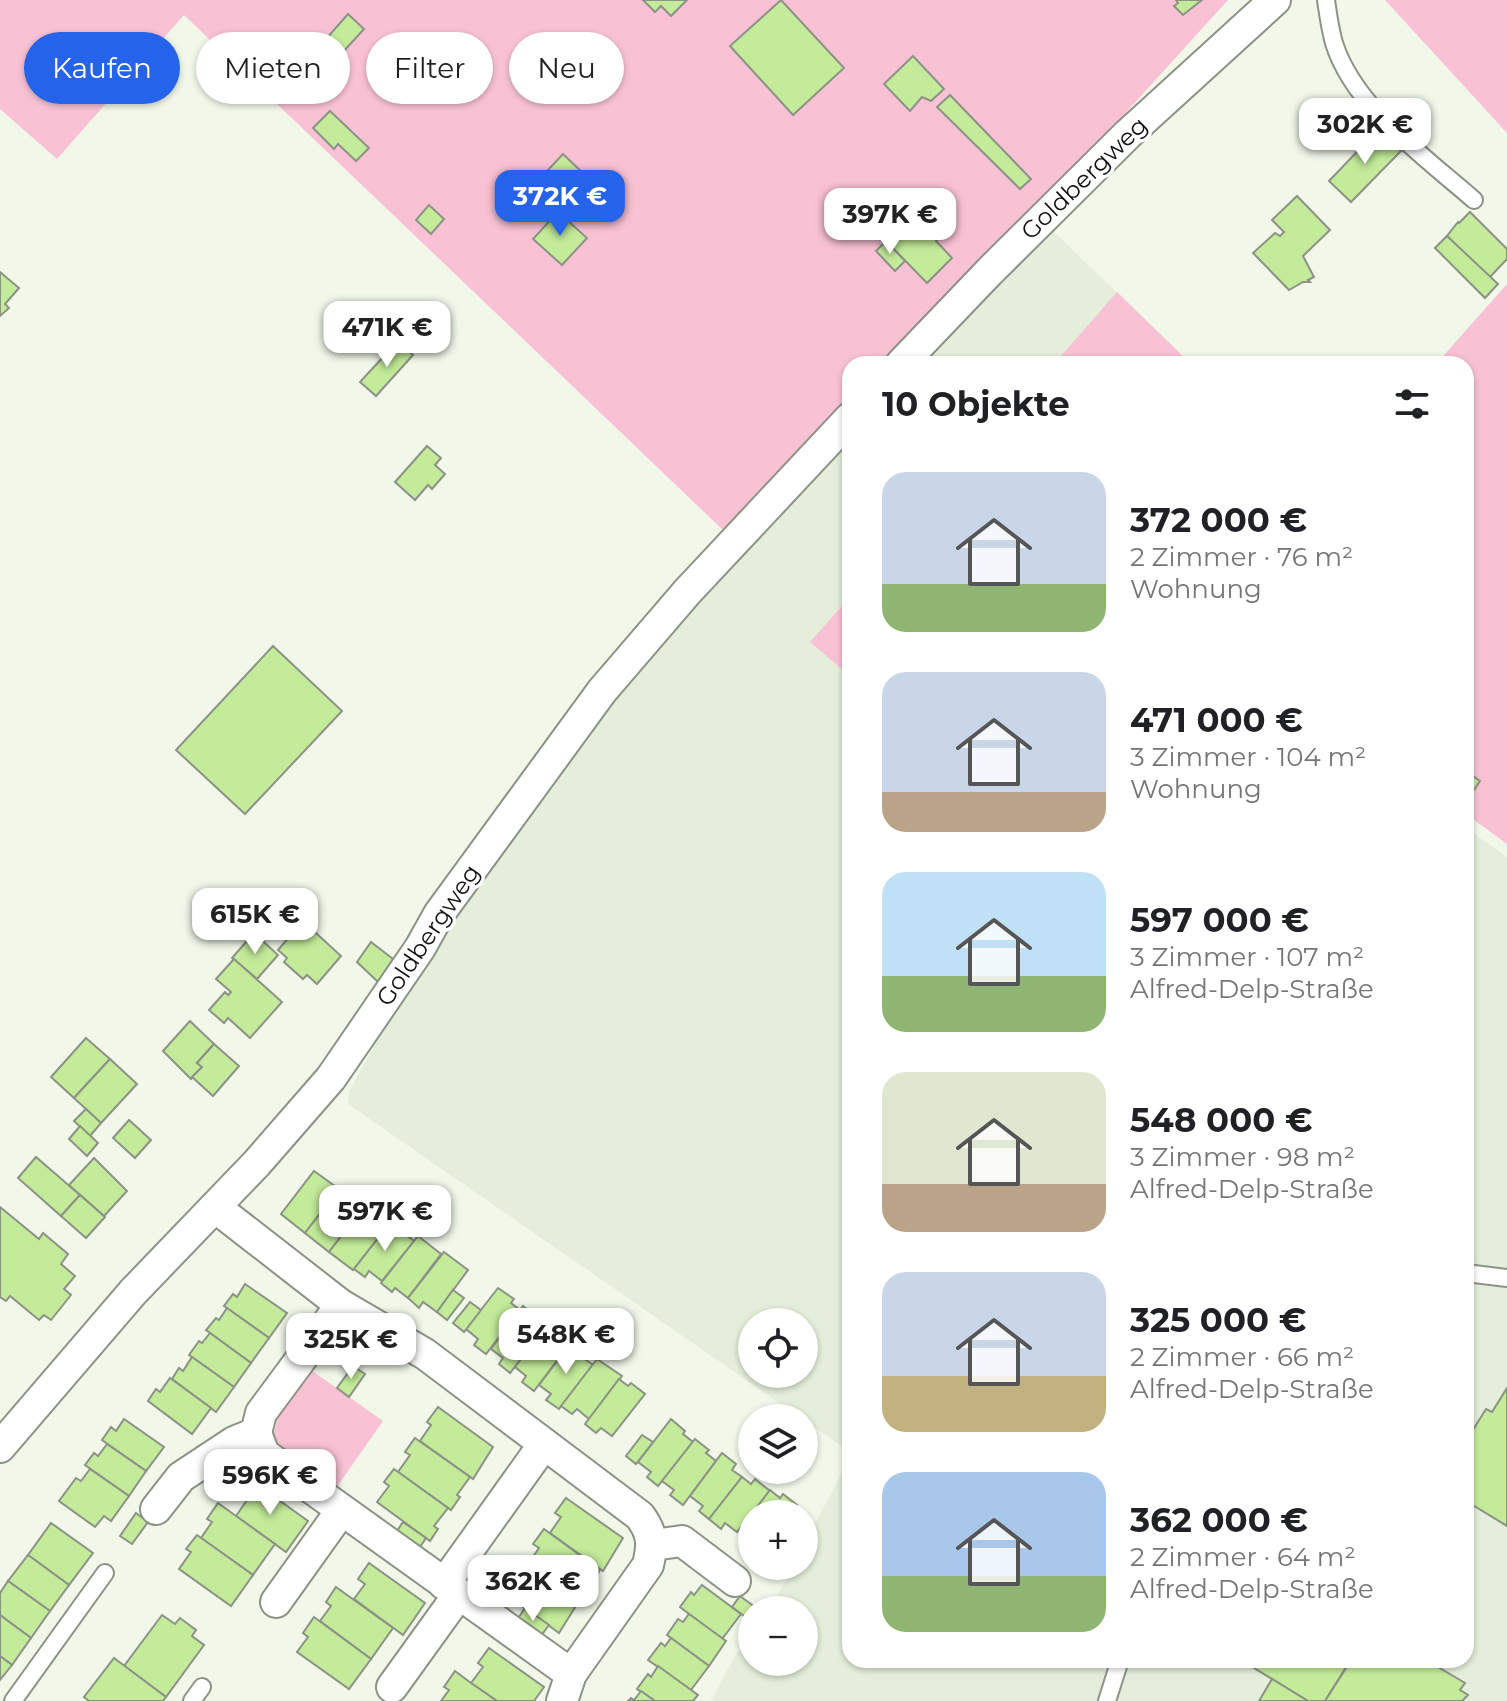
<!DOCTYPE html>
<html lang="de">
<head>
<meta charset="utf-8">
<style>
  body { margin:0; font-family:Montserrat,sans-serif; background:#f2f2f2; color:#202124; height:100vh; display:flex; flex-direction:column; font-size:30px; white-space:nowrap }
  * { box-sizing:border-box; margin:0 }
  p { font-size:26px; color:#757577 }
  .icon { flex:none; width:44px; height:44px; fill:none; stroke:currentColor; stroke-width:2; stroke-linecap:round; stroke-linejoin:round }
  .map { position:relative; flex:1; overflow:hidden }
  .details { position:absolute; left:842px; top:356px; width:632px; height:1312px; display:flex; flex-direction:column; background:#fff; border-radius:24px; box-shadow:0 2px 6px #0004 }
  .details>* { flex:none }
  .banner { position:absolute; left:24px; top:32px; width:698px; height:72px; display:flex; gap:16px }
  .buttons { position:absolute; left:738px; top:1308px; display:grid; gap:16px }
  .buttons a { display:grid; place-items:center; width:80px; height:80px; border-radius:50%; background:#fff; box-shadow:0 2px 6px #0004; font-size:40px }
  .price { position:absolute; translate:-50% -68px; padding:0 18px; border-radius:16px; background:#fff; color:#222; font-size:26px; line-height:52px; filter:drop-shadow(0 2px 4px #0008) }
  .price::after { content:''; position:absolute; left:50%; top:48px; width:24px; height:18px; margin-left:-12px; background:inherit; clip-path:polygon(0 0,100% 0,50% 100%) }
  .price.current { background:#2563eb; color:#fff }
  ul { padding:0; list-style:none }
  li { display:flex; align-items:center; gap:24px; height:200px; padding:0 40px }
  li span { display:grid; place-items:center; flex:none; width:224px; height:160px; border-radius:24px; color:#555 }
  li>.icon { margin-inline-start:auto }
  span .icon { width:96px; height:96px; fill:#fffc; stroke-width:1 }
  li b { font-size:34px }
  h2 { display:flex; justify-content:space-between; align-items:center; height:96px; padding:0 40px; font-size:34px }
  .chip { padding:0 28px; border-radius:36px; background:#fff; box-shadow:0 2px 6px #0004; font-size:28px; line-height:72px }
  .chip.current { background:#2563eb; color:#fff }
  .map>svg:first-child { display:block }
  .built { fill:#e4eeda; fill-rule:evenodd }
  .green { fill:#f9c2d4 }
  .building { fill:#c3eb99; stroke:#8c9286; stroke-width:2 }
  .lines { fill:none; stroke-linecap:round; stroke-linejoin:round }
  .service-casing { stroke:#8c9386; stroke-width:20 }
  .minor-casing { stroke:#8c9386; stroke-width:34 }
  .service { stroke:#fff; stroke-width:16 }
  .minor { stroke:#fff; stroke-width:30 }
  .labels { text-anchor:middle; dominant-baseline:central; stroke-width:7; stroke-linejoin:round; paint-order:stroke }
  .street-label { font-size:24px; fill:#10120e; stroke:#fff }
</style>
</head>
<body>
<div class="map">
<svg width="1507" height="1701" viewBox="0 0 1507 1701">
  <rect width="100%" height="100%" fill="#f1f8ea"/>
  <g class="built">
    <path d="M1051 229 1191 364H919Z"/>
    <path d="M850 434V1452L348 1104 349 1092 420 960 607 700ZM752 1322H804V1374H752Z"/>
    <path d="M1466 828 1507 857V1701H711L737 1652 750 1647 752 1643V1662H804V1610H770L793 1566H804V1545L850 1457V1660H1466Z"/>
  </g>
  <g class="green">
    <path d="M0 0H1228L1054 192 887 364H850V403L724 531 184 15 57 159 0 109Z"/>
    <path d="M1385 0H1507V133Z"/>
    <path d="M1507 284V844L1466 814V364H1436Z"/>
    <path d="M1117 292 1191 364H1054Z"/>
    <path d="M850 597V676L810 642Z"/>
    <path d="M311 1370 383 1421 334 1491 278 1448 273 1437 278 1416Z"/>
  </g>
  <g class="building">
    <path d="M643 0H687L671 16 661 6 655 12Z"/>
    <path d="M781 0 844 68 793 115 730 46Z"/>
    <path d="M1176 0H1202L1183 15 1174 6 1178 3Z"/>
    <path d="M348 14 364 29 342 53 326 39Z"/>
    <path d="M913 56 944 89 931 101 922 97 910 111 884 84Z"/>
    <path d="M304 67 319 82 329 71 341 82 327 96 319 89 315 94 296 75Z"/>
    <path d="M950 95 1031 179 1020 189 937 107Z"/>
    <path d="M330 111 369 148 356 161 338 144 334 149 313 128Z"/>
    <path d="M1379 129 1401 151 1351 202 1329 181Z"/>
    <path d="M563 154 586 176 571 192 548 170Z"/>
    <path d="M1297 196 1330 230 1303 256 1314 277 1308 280 1310 282H1303L1289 290 1253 253 1275 233 1280 236 1284 232 1272 220Z"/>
    <path d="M429 205 444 219 431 234 416 220Z"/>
    <path d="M915 206 943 234 936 241 952 258 927 283 886 241 898 229 895 226Z"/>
    <path d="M558 212 587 238 562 265 533 239Z"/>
    <path d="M1470 212 1507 249V259L1489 278 1447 236 1458 222 1459 223Z"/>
    <path d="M1447 236 1498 284 1485 298 1435 248Z"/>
    <path d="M886 241 905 261 895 271 876 251Z"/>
    <path d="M0 272 19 288 5 304 9 308 0 316Z"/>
    <path d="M398 341 413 355 376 396 360 382Z"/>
    <path d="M427 446 441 458 435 465 445 474 432 489 428 485 415 500 395 482Z"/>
    <path d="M273 646 342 711 245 814 176 750Z"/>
    <path d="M1466 771 1480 781 1466 802Z"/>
    <path d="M303 921 341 956 317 984 307 975 303 979 284 962 287 958 278 950Z"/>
    <path d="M254 933 278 955 257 979 232 958Z"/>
    <path d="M371 942 393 959 378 982 357 962Z"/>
    <path d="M234 959 282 1002 250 1038 228 1018 224 1023 209 1010 225 992 228 995 231 992 216 979Z"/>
    <path d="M190 1021 214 1044 197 1063 202 1067 191 1079 163 1051Z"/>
    <path d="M86 1038 110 1059 74 1098 51 1077Z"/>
    <path d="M214 1044 239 1066 213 1096 192 1077 202 1067 197 1063Z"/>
    <path d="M110 1059 137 1084 101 1123 74 1098Z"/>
    <path d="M86 1109 101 1123 90 1136 74 1121Z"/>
    <path d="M129 1120 151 1140 135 1158 113 1138Z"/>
    <path d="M80 1126 98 1143 87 1156 69 1139Z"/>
    <path d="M36 1157 80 1195 61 1216 18 1178Z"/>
    <path d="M94 1158 127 1191 104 1216 69 1185Z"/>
    <path d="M314 1171 339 1189 305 1233 281 1214Z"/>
    <path d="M339 1189 363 1208 329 1252 305 1233Z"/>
    <path d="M80 1195 105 1217 86 1238 61 1216Z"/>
    <path d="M0 1207 39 1239 43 1233 68 1254 61 1264 75 1276 64 1289 71 1295 51 1320 44 1315 39 1320 10 1296 6 1301 0 1297Z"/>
    <path d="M363 1208 387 1227 353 1270 329 1252Z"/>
    <path d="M390 1223 414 1241 382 1281 369 1271 365 1277 354 1269Z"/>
    <path d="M418 1236 441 1254 408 1298 395 1288 392 1292 381 1283Z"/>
    <path d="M444 1252 468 1270 437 1312 423 1302 419 1308 408 1298Z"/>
    <path d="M245 1284 287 1313 269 1338 224 1306 233 1294 237 1297Z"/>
    <path d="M498 1288 514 1299 511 1303 520 1310 486 1354 474 1345 478 1339 466 1329Z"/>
    <path d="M453 1290 464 1298 447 1320 437 1312Z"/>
    <path d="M470 1302 481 1310 464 1332 453 1323Z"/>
    <path d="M523 1306 539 1318 536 1322 545 1328 510 1373 499 1364 503 1358 491 1349Z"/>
    <path d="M227 1308 269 1338 251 1363 206 1330 216 1318 219 1320Z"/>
    <path d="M547 1325 562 1336 559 1339 568 1346 534 1391 522 1382 526 1376 515 1367Z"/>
    <path d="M210 1333 251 1363 234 1387 189 1355 199 1341 202 1343Z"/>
    <path d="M571 1343 585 1354 582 1357 593 1365 559 1409 546 1400 551 1394 539 1385Z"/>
    <path d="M192 1357 234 1387 216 1412 172 1379 179 1368 183 1371Z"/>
    <path d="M597 1359 622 1376 589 1419 577 1409 572 1414 561 1406Z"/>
    <path d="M353 1366 365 1374 349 1397 337 1388Z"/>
    <path d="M170 1378 211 1408 192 1434 148 1401 156 1389 160 1392Z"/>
    <path d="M619 1379 628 1386 631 1383 645 1394 612 1436 601 1428 596 1433 585 1424Z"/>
    <path d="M1507 1388V1526L1466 1501V1441L1486 1409 1492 1412Z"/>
    <path d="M438 1407 493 1447 473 1479 420 1441 431 1425 427 1422Z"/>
    <path d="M124 1419 164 1447 146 1471 102 1440 111 1427 116 1431Z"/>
    <path d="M671 1419 685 1431 683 1434 693 1442 658 1486 647 1477 651 1472 638 1462Z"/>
    <path d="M642 1435 653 1442 636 1464 626 1456Z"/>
    <path d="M415 1438 470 1477 457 1495 460 1497 451 1510 398 1472 410 1455 405 1452Z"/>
    <path d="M695 1439 709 1450 706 1453 716 1461 683 1505 670 1495 674 1490 662 1481Z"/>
    <path d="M107 1444 146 1471 129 1496 85 1465 94 1453 98 1456Z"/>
    <path d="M722 1453 736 1464 732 1470 742 1477 709 1519 699 1511 703 1506 690 1496Z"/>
    <path d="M90 1469 129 1496 111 1521 104 1516 95 1527 59 1501 76 1478 81 1481Z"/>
    <path d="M394 1469 448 1508 434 1526 438 1529 430 1541 377 1502 389 1486 384 1482Z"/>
    <path d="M742 1477 751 1484 755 1479 770 1491 737 1532 725 1523 721 1529 709 1519Z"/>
    <path d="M251 1480 308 1521 286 1552 236 1516 247 1500 240 1495Z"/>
    <path d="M770 1490 780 1498 783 1494 797 1505 790 1514H752V1537L741 1528Z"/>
    <path d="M566 1498 623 1538 603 1571 550 1533 561 1517 555 1513Z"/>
    <path d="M218 1503 275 1544 253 1575 201 1538 212 1522 207 1519Z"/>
    <path d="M136 1513 148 1522 132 1544 120 1536Z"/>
    <path d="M403 1522 426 1538 418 1550 395 1534Z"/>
    <path d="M51 1523 93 1553 69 1585 28 1555Z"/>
    <path d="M544 1529 600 1570 580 1602 528 1564 539 1548 533 1544Z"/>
    <path d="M197 1535 253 1575 231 1606 179 1569 191 1552 186 1549Z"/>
    <path d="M28 1555 69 1585 50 1611 8 1581Z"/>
    <path d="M522 1560 579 1601 559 1633 506 1594 518 1578 512 1574Z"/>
    <path d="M369 1563 425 1603 403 1635 354 1599 365 1584 358 1579Z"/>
    <path d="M8 1581 50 1611 31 1638 0 1615V1593Z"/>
    <path d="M702 1585 741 1614 722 1639 680 1607 691 1592 694 1595Z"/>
    <path d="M336 1587 393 1628 371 1659 320 1621 331 1606 326 1602Z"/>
    <path d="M740 1596 759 1610H752V1622L732 1607Z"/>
    <path d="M525 1608 549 1625 540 1637 517 1620Z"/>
    <path d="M689 1614 726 1641 709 1666 667 1635 678 1619 683 1622Z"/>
    <path d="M0 1615 31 1638 12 1665 0 1656Z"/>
    <path d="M162 1615 175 1624 180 1618 196 1630 192 1636 204 1645 166 1697 124 1666Z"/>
    <path d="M314 1617 371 1659 349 1689 297 1652 308 1637 303 1633Z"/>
    <path d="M671 1638 709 1666 691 1690 648 1660 661 1643 665 1646Z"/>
    <path d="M489 1648 544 1687 534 1701H497L471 1683 483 1667 478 1663Z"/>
    <path d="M0 1656 12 1665 0 1680Z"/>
    <path d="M114 1658 166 1697 163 1701H89L84 1697Z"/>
    <path d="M1241 1660H1340L1348 1664 1325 1701H1308Z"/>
    <path d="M1340 1660H1412L1420 1665 1426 1660 1465 1683 1460 1690 1468 1695 1462 1701H1325L1348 1665Z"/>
    <path d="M658 1666 698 1695 693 1701H655L637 1689 648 1674 651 1677Z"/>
    <path d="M455 1671 471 1683 497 1701H441L449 1690 444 1687Z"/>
    <path d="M1272 1679 1308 1701H1259Z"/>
    <path d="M641 1691 655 1701H628L631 1698 634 1700Z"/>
  </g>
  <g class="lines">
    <g class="service-casing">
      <g id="service">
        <path d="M1326 0C1328 14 1330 29 1334 43 1354 107 1425 157 1474 200"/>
        <path d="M1466 1273 1507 1278"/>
        <path d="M13 1701 105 1573"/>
        <path d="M192 1701 202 1687"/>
        <path d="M1107 1701 1120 1660"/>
      </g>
    </g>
    <g class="minor-casing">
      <g id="minor">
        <path d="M901 364 990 271 1128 134 1275 0"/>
        <path d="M215 1207 341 1305 425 1354 640 1516C653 1534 653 1544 648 1565L571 1674 562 1701"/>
        <path d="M256 1433 264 1454 571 1674"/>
        <path d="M0 1447 133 1292 257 1163 331 1078 420 948 439 914 602 691 687 592 850 418"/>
        <path d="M156 1509 181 1477 234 1442 256 1433 261 1413 341 1305"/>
        <path d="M653 1545 682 1541 735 1581"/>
        <path d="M444 1584 544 1444"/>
        <path d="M276 1602 341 1511"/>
        <path d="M392 1687 459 1594"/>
      </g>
    </g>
    <use href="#service" class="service"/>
    <use href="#minor" class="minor"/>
  </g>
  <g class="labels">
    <g class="street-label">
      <text transform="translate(1084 178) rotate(-44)">Goldbergweg</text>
      <text transform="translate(428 935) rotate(-56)">Goldbergweg</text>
    </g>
  </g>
</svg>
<div class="buttons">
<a><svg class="icon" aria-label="locate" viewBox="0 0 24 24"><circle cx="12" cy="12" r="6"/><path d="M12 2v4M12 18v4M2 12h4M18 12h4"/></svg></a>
<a><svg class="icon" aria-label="layers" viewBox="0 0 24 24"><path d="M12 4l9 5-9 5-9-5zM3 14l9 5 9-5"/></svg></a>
<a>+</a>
<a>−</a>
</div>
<b class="price" style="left:1365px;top:166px">302K €</b>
<b class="price current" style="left:560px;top:238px">372K €</b>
<b class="price" style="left:890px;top:256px">397K €</b>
<b class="price" style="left:387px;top:369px">471K €</b>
<b class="price" style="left:255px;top:956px">615K €</b>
<b class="price" style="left:385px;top:1253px">597K €</b>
<b class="price" style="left:566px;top:1376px">548K €</b>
<b class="price" style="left:351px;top:1381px">325K €</b>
<b class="price" style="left:270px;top:1517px">596K €</b>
<b class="price" style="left:533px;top:1623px">362K €</b>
<div class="banner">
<a class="chip current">Kaufen</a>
<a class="chip">Mieten</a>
<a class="chip">Filter</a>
<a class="chip">Neu</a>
</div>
<section class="details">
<h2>10 Objekte<svg class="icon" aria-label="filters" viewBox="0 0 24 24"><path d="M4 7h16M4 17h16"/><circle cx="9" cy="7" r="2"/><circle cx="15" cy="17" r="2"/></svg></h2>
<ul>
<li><span style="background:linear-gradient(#c9d6e8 70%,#8fb573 0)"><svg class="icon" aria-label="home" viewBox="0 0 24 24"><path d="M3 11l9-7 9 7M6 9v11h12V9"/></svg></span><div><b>372 000 €</b><p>2 Zimmer · 76 m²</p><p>Wohnung</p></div></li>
<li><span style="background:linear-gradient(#c9d6e8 75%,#b9a48a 0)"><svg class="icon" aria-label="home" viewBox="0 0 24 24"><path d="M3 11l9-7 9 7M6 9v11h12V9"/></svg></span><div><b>471 000 €</b><p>3 Zimmer · 104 m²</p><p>Wohnung</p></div></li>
<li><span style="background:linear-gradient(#bfe0f5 65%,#8fb573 0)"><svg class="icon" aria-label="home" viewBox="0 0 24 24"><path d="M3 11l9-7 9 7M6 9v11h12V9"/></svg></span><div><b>597 000 €</b><p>3 Zimmer · 107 m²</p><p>Alfred-Delp-Straße</p></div></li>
<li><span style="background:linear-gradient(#dfe7d0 70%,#b9a48a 0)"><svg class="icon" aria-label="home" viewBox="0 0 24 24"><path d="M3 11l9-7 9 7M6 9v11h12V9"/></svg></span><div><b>548 000 €</b><p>3 Zimmer · 98 m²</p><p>Alfred-Delp-Straße</p></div></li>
<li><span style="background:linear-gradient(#c9d6e8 65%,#c2b280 0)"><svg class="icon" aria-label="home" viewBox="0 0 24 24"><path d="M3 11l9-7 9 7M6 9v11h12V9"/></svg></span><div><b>325 000 €</b><p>2 Zimmer · 66 m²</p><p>Alfred-Delp-Straße</p></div></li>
<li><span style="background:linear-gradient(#a9c7e8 65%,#8fb573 0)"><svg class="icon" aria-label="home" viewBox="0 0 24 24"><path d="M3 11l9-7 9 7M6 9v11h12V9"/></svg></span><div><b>362 000 €</b><p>2 Zimmer · 64 m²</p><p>Alfred-Delp-Straße</p></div></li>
</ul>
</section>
</div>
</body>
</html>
